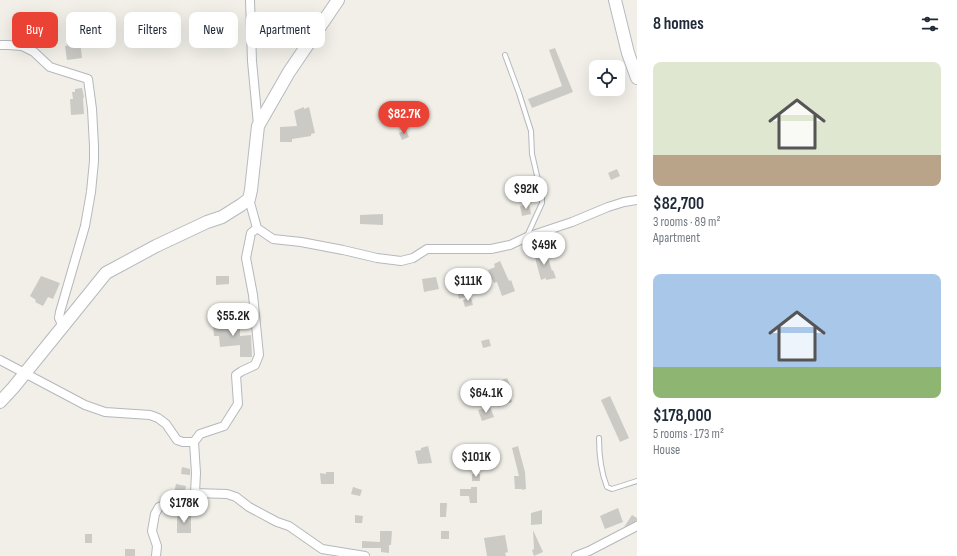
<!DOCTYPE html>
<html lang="en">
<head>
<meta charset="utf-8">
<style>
  body { margin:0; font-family:"Sofia Sans Condensed",sans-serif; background:#f2f2f3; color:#1f2937; height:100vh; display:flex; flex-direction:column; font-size:15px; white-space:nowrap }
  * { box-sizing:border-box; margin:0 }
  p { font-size:13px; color:#747a83 }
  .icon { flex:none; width:22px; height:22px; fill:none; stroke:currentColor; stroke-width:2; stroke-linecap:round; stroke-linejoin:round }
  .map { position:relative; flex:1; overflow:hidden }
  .drawer { display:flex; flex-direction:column; background:#fff; width:320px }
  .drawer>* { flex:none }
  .banner { position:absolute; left:12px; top:12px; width:380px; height:36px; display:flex; gap:8px }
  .fabs { position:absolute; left:589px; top:60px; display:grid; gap:8px }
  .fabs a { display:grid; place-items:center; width:36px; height:36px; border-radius:8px; background:#fff; box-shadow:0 4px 16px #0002; font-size:20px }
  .price { position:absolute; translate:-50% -34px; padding:0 9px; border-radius:14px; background:#fff; color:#222; font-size:13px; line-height:26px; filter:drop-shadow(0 1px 2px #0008) }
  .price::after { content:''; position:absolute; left:50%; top:24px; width:12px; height:9px; margin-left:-6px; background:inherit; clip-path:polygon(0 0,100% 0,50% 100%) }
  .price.on { background:#ea4335; color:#fff }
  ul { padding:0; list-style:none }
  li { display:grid; align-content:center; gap:8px; height:212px; padding:0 16px }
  li span { display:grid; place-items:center; height:124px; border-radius:8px; color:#555 }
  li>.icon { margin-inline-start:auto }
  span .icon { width:72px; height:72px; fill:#fffc; stroke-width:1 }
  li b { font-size:17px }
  h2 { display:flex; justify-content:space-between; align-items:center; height:48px; padding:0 16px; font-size:17px }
  .tag { padding:0 14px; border-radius:8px; background:#fff; box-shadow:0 4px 16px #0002; font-size:14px; line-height:36px }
  .tag.on { background:#ea4335; color:#fff }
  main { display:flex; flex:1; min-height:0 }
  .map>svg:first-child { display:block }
  .building { fill:#cccac5 }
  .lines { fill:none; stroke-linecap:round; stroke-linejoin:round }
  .lane-casing { stroke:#b5b8bc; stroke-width:6 }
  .street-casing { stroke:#b5b8bc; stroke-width:10 }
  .secondary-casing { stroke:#b6babf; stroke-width:14 }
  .lane { stroke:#fff; stroke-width:4 }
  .street { stroke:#fff; stroke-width:8 }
  .secondary { stroke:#fff; stroke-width:12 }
</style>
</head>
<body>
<main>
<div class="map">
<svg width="637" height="556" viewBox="0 0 637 556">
  <rect width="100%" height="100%" fill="#f1efe8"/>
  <g class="building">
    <path d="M66 33H79L82 58 67 60 65 46H67Z"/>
    <path d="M555 48 573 92 532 108 528 99 562 86 549 50Z"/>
    <path d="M82 88 84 97 83 98 84 114 71 115 70 99H73L72 92H75V89Z"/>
    <path d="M304 107V109L309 107 315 133 311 134V136L292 139V142H280V127L297 126 294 111Z"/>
    <path d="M406 130 409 137 402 140 399 133Z"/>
    <path d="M617 169 620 176 611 180 608 173Z"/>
    <path d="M529 204 531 214 522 216 520 206Z"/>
    <path d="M383 214V225L360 224V215Z"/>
    <path d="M546 251 552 271 553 270 556 278 546 280V278L541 280 534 254Z"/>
    <path d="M500 261 509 281 511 280 515 291 502 296 497 282 494 283 488 270 495 267 494 264Z"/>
    <path d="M41 276 60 283 53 299 48 297 43 306 35 302 36 300 30 296Z"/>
    <path d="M216 276H229V284L216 285Z"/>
    <path d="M436 277 439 289 424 292 422 279Z"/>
    <path d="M465 289 468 296 459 299 457 291Z"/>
    <path d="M471 298 473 305 465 307 463 300Z"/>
    <path d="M232 320H240V336L251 335 252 357H240V345L220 347 219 336H214L213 324 232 322Z"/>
    <path d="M489 339 491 346 483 348 481 341Z"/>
    <path d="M507 378 510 385 507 386 512 402 498 407 496 400 499 399 493 383Z"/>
    <path d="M610 396 629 438 620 442 601 400Z"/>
    <path d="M490 407 494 417 482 421 478 410Z"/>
    <path d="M428 446 432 463 418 464 415 451 421 450V448Z"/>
    <path d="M518 446 525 472 526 489 522 490V489H515L514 476H519L512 448Z"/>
    <path d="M182 467 190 469V475L181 474Z"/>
    <path d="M326 472H334V484H321L320 473 326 474Z"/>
    <rect x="472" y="474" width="8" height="7"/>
    <path d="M176 484 186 486 184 496 174 493Z"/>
    <path d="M353 487 362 490 360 496 351 494Z"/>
    <path d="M471 487H477V503H470L469 496H460V489H471Z"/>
    <path d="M440 503H447L446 517H440Z"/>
    <path d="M618 508 623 522 605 529 600 516Z"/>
    <path d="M542 510V524L531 525V513Z"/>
    <path d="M180 514H191V533H177V517L180 516Z"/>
    <path d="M355 515 363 516 362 523H355Z"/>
    <path d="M632 515 637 518V521L624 527Z"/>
    <path d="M533 530 543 552 534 556 532 550 534 549Z"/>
    <path d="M380 531H392L391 545H389V553L381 552V548H362V541L380 542Z"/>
    <rect x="441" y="531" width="8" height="8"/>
    <rect x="85" y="534" width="7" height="9"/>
    <path d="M505 535 508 552 505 553 506 556H487L484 538Z"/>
    <rect x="125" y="549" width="10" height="7"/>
  </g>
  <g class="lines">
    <g class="lane-casing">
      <g id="lane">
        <path d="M505 55 519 93 531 131 532 154 542 197V203L527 236"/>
        <path d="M599 438C599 455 601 472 607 487L612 489 637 481"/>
      </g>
    </g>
    <g class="street-casing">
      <g id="street">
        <path d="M250 0 252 61 258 125"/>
        <path d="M0 45H8L22 46 34 52 50 67 88 79 92 109 94 146V161L91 192 85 226 60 312 59 318 63 327"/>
        <path d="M249 199 257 228 273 239 301 242 343 250 377 258 401 261 413 258 427 249H491L510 245 527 237 572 222 608 207 624 202 637 200"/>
        <path d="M0 360 85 405 105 412 150 415 158 418 166 424 177 440 183 442H194"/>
        <path d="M195 493 227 494 236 497 249 507 277 522 289 526 322 549 365 556"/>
        <path d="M156 556 157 546 152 531 155 514 159 507 165 505H178L187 501 195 493 196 473 194 442 200 434 224 426 238 404 236 375 242 371 255 365 259 355 253 295 246 258 251 233 257 228"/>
        <path d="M576 556 589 551 637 526"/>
      </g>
    </g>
    <g class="secondary-casing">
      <g id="secondary">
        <path d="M615 0 628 53 637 78"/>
        <path d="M0 402 13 388 106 273 156 246 207 222 222 217 241 205 249 199 251 190 258 126 289 72 338 0"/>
      </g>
    </g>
    <use href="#lane" class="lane"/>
    <use href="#street" class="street"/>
    <use href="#secondary" class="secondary"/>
  </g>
</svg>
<div class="fabs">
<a><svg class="icon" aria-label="locate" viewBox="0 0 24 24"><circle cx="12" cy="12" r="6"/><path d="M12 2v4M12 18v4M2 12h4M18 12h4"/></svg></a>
</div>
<b class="price on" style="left:404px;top:135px">$82.7K</b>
<b class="price" style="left:526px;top:210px">$92K</b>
<b class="price" style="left:544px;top:266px">$49K</b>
<b class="price" style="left:468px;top:302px">$111K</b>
<b class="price" style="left:233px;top:337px">$55.2K</b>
<b class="price" style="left:486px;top:414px">$64.1K</b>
<b class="price" style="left:476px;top:478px">$101K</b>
<b class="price" style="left:184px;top:524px">$178K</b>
<div class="banner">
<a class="tag on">Buy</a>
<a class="tag">Rent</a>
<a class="tag">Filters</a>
<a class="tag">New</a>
<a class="tag">Apartment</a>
</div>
</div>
<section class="drawer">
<h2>8 homes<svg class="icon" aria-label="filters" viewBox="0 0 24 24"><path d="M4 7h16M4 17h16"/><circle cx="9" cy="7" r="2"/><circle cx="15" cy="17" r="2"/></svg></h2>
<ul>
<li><span style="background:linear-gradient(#dfe7d0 75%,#b9a48a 0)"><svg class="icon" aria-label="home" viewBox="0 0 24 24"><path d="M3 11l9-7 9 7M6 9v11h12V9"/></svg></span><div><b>$82,700</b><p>3 rooms · 89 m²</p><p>Apartment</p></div></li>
<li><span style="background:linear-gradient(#a9c7e8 75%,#8fb573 0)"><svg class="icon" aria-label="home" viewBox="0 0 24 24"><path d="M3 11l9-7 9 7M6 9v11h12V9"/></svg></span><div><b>$178,000</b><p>5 rooms · 173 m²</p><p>House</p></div></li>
</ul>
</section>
</main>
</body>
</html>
